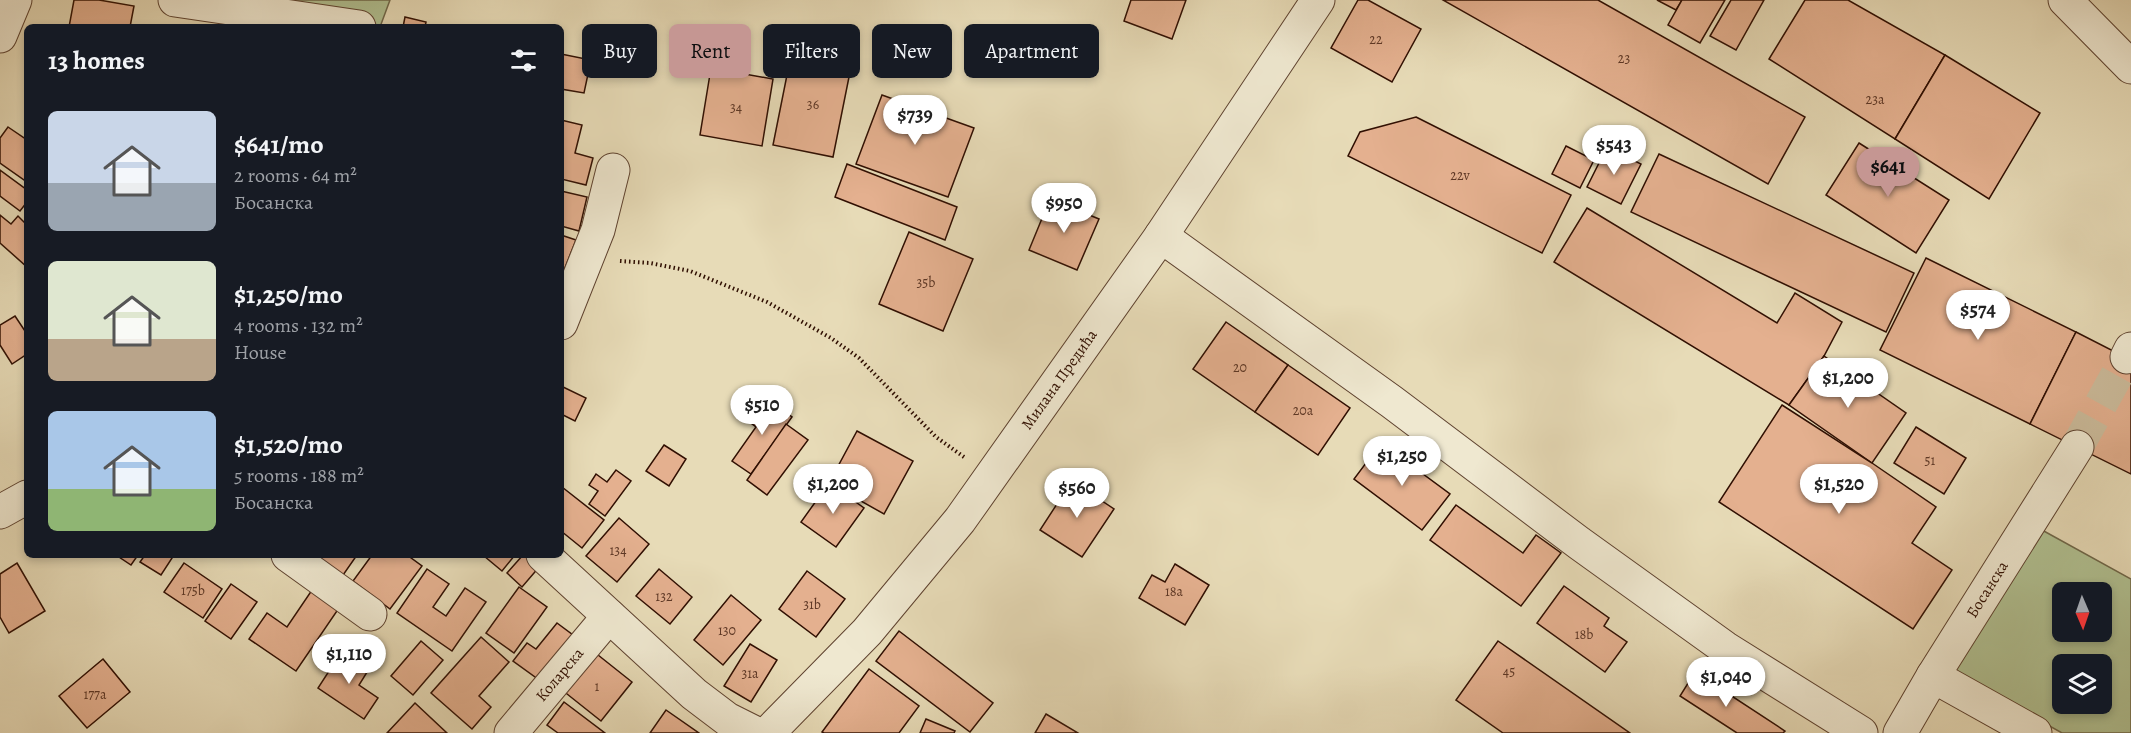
<!DOCTYPE html>
<html lang="en">
<head>
<meta charset="utf-8">
<style>
  body { margin:0; font-family:Alegreya,serif; background:#20242c; color:#f1f3f6; height:100vh; display:flex; flex-direction:column; font-size:22px; white-space:nowrap }
  * { box-sizing:border-box; margin:0 }
  p { font-size:20px; color:#9ea1a6 }
  .icon { flex:none; width:33px; height:33px; fill:none; stroke:currentColor; stroke-width:2; stroke-linecap:round; stroke-linejoin:round }
  .map { position:relative; flex:1; overflow:hidden }
  .drawer { position:absolute; left:24px; top:24px; width:540px; height:534px; display:flex; flex-direction:column; background:#171b24; border-radius:9px; box-shadow:0 3px 9px #0003 }
  .drawer>* { flex:none }
  .hud { position:absolute; left:582px; top:24px; width:570px; height:54px; display:flex; gap:12px }
  .needle { width:39px; rotate:178deg }
  .tools { position:absolute; left:2052px; top:582px; display:grid; gap:12px }
  .tools a { display:grid; place-items:center; width:60px; height:60px; border-radius:9px; background:#171b24; box-shadow:0 3px 9px #0003; font-size:30px }
  .price { position:absolute; translate:-50% -51px; padding:0 14px; border-radius:21px; background:#fff; color:#222; font-size:20px; line-height:39px; filter:drop-shadow(0 2px 3px #0008) }
  .price::after { content:''; position:absolute; left:50%; top:36px; width:18px; height:14px; margin-left:-9px; background:inherit; clip-path:polygon(0 0,100% 0,50% 100%) }
  .price.current { background:#c59692; color:#111 }
  ul { padding:0; list-style:none }
  li { display:flex; align-items:center; gap:18px; height:150px; padding:0 24px }
  li span { display:grid; place-items:center; flex:none; width:168px; height:120px; border-radius:9px; color:#555 }
  li>.icon { margin-inline-start:auto }
  span .icon { width:72px; height:72px; fill:#fffc; stroke-width:1 }
  li b { font-size:26px }
  h2 { display:flex; justify-content:space-between; align-items:center; height:72px; padding:0 24px; font-size:26px }
  .tag { padding:0 21px; border-radius:9px; background:#171b24; box-shadow:0 3px 9px #0003; font-size:21px; line-height:54px }
  .tag.current { background:#c59692; color:#111 }
  .map>svg:first-child { display:block }
  .green { fill:#b1c192; stroke:#70684a; stroke-width:1.5; fill-rule:evenodd }
  .building { fill:#e4b08f; stroke:#300f02; stroke-width:1.5 }
  .lines { fill:none; stroke-linecap:round; stroke-linejoin:round }
  .minor-tunnel { stroke:#ccbc9c; stroke-width:33; stroke-dasharray:33 16; stroke-linecap:butt }
  .minor-casing { stroke:#5e422f; stroke-width:35 }
  .path { stroke:#300f02; stroke-width:4; stroke-dasharray:1.5 3; stroke-linecap:butt }
  .minor { stroke:#efe8d0; stroke-width:33 }
  .labels { text-anchor:middle; dominant-baseline:central; stroke-width:4.5; stroke-linejoin:round; paint-order:stroke }
  .number-label { font-size:14px; fill:#5d3725 }
  .street-label { font-size:16px; fill:#300f02; stroke:#efe8d0 }
</style>
</head>
<body>
<div class="map">
<svg width="2131" height="733" viewBox="0 0 2131 733">
  <rect width="100%" height="100%" fill="#e7dbb7"/>
  <filter id="stains"><feTurbulence type="fractalNoise" baseFrequency=".00333" numOctaves="4"/><feColorMatrix values="0 0 0 0 .2 0 0 0 0 .09 0 0 0 0 .02 0 0 0 .5 -.17"/></filter>
  <radialGradient id="worn" r=".72"><stop offset=".6" stop-color="#630" stop-opacity="0"/><stop offset="1" stop-color="#630" stop-opacity=".3"/></radialGradient>
  <g class="green">
    <path d="M175 0H390L380 27H359Z"/>
    <path d="M2042 530 2131 579V733H2062L1954 672ZM2062 592H2102V632H2062ZM2062 664H2102V704H2062Z"/>
  </g>
  <g class="building">
    <path d="M74 0H99L134 6 130 27H69Z"/>
    <path d="M1131 0H1186L1172 39 1124 21Z"/>
    <path d="M1358 0H1368L1421 29 1392 82 1331 48Z"/>
    <path d="M1443 0H1598L1805 117 1768 184Z"/>
    <path d="M1657 0H1682L1676 10Z"/>
    <path d="M1682 0H1725L1700 43 1668 25Z"/>
    <path d="M1731 0H1764L1736 50 1710 36Z"/>
    <path d="M1805 0H1848L1945 55 1895 139 1769 59Z"/>
    <path d="M405 17 426 22 425 27H403Z"/>
    <path d="M792 50 852 62 833 157 773 145Z"/>
    <path d="M561 54 591 60 584 93 561 89Z"/>
    <path d="M1945 55 2040 113 1989 199 1895 139Z"/>
    <path d="M711 68 773 79 762 146 700 135Z"/>
    <path d="M882 95 974 128 948 197 856 164Z"/>
    <path d="M1416 117 1571 195 1542 253 1348 156 1360 132Z"/>
    <path d="M561 120 582 125 575 153 593 158 586 185 561 179Z"/>
    <path d="M8 127 27 140V182L0 163V138Z"/>
    <path d="M1859 143 1949 200 1916 253 1826 195Z"/>
    <path d="M1566 146 1594 160 1580 188 1552 174Z"/>
    <path d="M1607 147 1641 164 1621 204 1587 187Z"/>
    <path d="M1659 154 1914 273 1886 332 1631 212Z"/>
    <path d="M847 164 957 207 945 240 835 197Z"/>
    <path d="M0 170 27 190V202L20 211 0 196Z"/>
    <path d="M561 191 587 197 579 231 561 226Z"/>
    <path d="M1050 199 1099 219 1077 270 1029 250Z"/>
    <path d="M1587 208 1777 323 1795 293 1842 322 1824 356 1789 405 1554 262Z"/>
    <path d="M0 215 11 224 18 216 27 225V267L0 243Z"/>
    <path d="M909 232 973 259 943 331 879 304Z"/>
    <path d="M561 235 576 240 561 278Z"/>
    <path d="M1926 258 2076 332 2030 424 1880 350Z"/>
    <path d="M15 316 27 334V354L12 364 0 345V325Z"/>
    <path d="M1226 322 1288 365 1255 412 1193 369Z"/>
    <path d="M2076 332 2131 360V474L2030 424Z"/>
    <path d="M1824 356 1906 413 1872 463 1789 405Z"/>
    <path d="M1288 365 1350 408 1318 455 1255 412Z"/>
    <path d="M561 386 586 398 575 421 561 414Z"/>
    <path d="M768 399 792 417 751 474 732 461 756 427 751 423Z"/>
    <path d="M1782 405 1872 463 1936 507 1912 543 1952 570 1913 629 1719 502Z"/>
    <path d="M786 424 808 440 767 495 747 480Z"/>
    <path d="M1916 427 1966 458 1944 494 1894 463Z"/>
    <path d="M857 431 913 461 884 514 829 483Z"/>
    <path d="M1381 443 1450 494 1422 530 1354 479Z"/>
    <path d="M664 445 686 459 669 486 646 471Z"/>
    <path d="M616 470 631 481 605 516 589 504 598 491 589 485 596 474 607 482Z"/>
    <path d="M1072 481 1114 509 1082 557 1040 530Z"/>
    <path d="M829 483 864 508 836 547 801 522Z"/>
    <path d="M562 487 604 520 582 548 561 531Z"/>
    <path d="M1456 505 1523 553 1536 535 1561 553 1521 606 1430 540Z"/>
    <path d="M619 518 649 544 617 582 586 556Z"/>
    <path d="M116 555H138L131 565Z"/>
    <path d="M145 555H174L161 575 140 562Z"/>
    <path d="M308 555H357L341 578Z"/>
    <path d="M372 555H407L422 566 390 609 353 581Z"/>
    <path d="M485 555H515L502 571 484 556Z"/>
    <path d="M523 555H528L540 566 522 587 507 573Z"/>
    <path d="M17 563 45 611 9 633 0 617V574Z"/>
    <path d="M184 563 222 589 203 618 164 592Z"/>
    <path d="M1175 564 1209 585 1185 625 1139 598 1152 575 1165 582Z"/>
    <path d="M427 569 449 584 433 607 446 616 465 588 486 602 452 651 397 613Z"/>
    <path d="M659 569 692 597 670 624 636 596Z"/>
    <path d="M807 571 845 599 816 637 779 609Z"/>
    <path d="M231 584 257 602 231 639 205 621Z"/>
    <path d="M1564 586 1609 618 1604 626 1627 642 1605 672 1537 623Z"/>
    <path d="M519 587 547 607 514 653 486 633Z"/>
    <path d="M312 590 339 608 296 671 249 639 267 613 287 627Z"/>
    <path d="M731 595 761 620 723 665 694 640Z"/>
    <path d="M557 623 577 638 542 682 513 661 527 643 536 649Z"/>
    <path d="M899 631 993 703 970 732 876 661Z"/>
    <path d="M481 637 509 662 479 696 491 707 472 729 431 693Z"/>
    <path d="M421 641 443 660 413 695 391 676Z"/>
    <path d="M1498 641 1630 733H1503L1456 700Z"/>
    <path d="M750 644 777 660 751 702 724 686Z"/>
    <path d="M342 651 369 669 359 685 378 698 364 719 318 688Z"/>
    <path d="M593 651 632 682 601 721 562 690Z"/>
    <path d="M103 659 130 692 87 728 59 696Z"/>
    <path d="M869 669 919 706 899 733H824L822 732Z"/>
    <path d="M1695 672 1785 731 1783 733H1737L1680 696Z"/>
    <path d="M564 702 605 733H558L547 725Z"/>
    <path d="M415 703 447 733H387Z"/>
    <path d="M666 710 699 733H650Z"/>
    <path d="M1046 714 1078 733H1035Z"/>
    <path d="M926 719 955 731 954 733H920Z"/>
  </g>
  <g class="lines">
    <path class="minor-tunnel" d="M2077 447 2127 357"/>
    <g class="minor-casing">
      <g id="minor">
        <path d="M175 0 359 27"/>
        <path d="M2065 0 2131 67"/>
        <path d="M0 36 15 0"/>
        <path d="M1161 236 1392 402 1579 543 1725 648 1861 733"/>
        <path d="M561 323 598 230 613 170"/>
        <path d="M2127 357 2131 349"/>
        <path d="M0 512 27 497"/>
        <path d="M288 555 370 614"/>
        <path d="M543 555 694 694 727 719 755 733"/>
        <path d="M1933 676 2035 733"/>
        <path id="s1" d="M511 733 609 616"/>
        <path id="s2" d="M768 733 867 632 960 520 1161 236 1318 0"/>
        <path id="s3" d="M1900 733 1933 676 2077 447"/>
      </g>
    </g>
    <path class="path" d="M620 261 650 263 690 271 767 302 831 338 859 358 936 437 964 457"/>
    <use href="#minor" class="minor"/>
  </g>
  <g class="labels">
    <g class="number-label">
      <text x="1376" y="39">22</text>
      <text x="1624" y="58">23</text>
      <text x="1875" y="99">23a</text>
      <text x="813" y="104">36</text>
      <text x="736" y="107">34</text>
      <text x="1460" y="175">22v</text>
      <text x="926" y="282">35b</text>
      <text x="1240" y="367">20</text>
      <text x="1303" y="410">20a</text>
      <text x="1930" y="460">51</text>
      <text x="618" y="550">134</text>
      <text x="193" y="590">175b</text>
      <text x="1174" y="591">18a</text>
      <text x="664" y="596">132</text>
      <text x="812" y="604">31b</text>
      <text x="727" y="630">130</text>
      <text x="1584" y="634">18b</text>
      <text x="1509" y="671">45</text>
      <text x="750" y="673">31a</text>
      <text x="597" y="686">1</text>
      <text x="95" y="694">177a</text>
    </g>
    <g class="street-label">
      <text stroke="none"><textPath href="#s2" startOffset="459">Милана Предића</textPath></text>
      <text stroke="none"><textPath href="#s3" startOffset="168">Босанска</textPath></text>
      <text stroke="none"><textPath href="#s1" startOffset="76">Коларска</textPath></text>
    </g>
  </g>
  <rect width="100%" height="100%" filter="url(#stains)"/>
  <rect width="100%" height="100%" fill="url(#worn)"/>
</svg>
<div class="tools">
<a><svg class="needle" viewBox="-14 -14 28 28"><path d="M0-13l5 13h-10z" fill="#e53935"/><path d="M0 13l5-13h-10z" fill="#9ea1a6"/></svg></a>
<a><svg class="icon" aria-label="layers" viewBox="0 0 24 24"><path d="M12 4l9 5-9 5-9-5zM3 14l9 5 9-5"/></svg></a>
</div>
<b class="price" style="left:915px;top:146px">$739</b>
<b class="price" style="left:1614px;top:176px">$543</b>
<b class="price current" style="left:1888px;top:198px">$641</b>
<b class="price" style="left:1064px;top:234px">$950</b>
<b class="price" style="left:1978px;top:341px">$574</b>
<b class="price" style="left:1848px;top:409px">$1,200</b>
<b class="price" style="left:762px;top:436px">$510</b>
<b class="price" style="left:1402px;top:487px">$1,250</b>
<b class="price" style="left:833px;top:515px">$1,200</b>
<b class="price" style="left:1839px;top:515px">$1,520</b>
<b class="price" style="left:1077px;top:519px">$560</b>
<b class="price" style="left:349px;top:685px">$1,110</b>
<b class="price" style="left:1726px;top:708px">$1,040</b>
<div class="hud">
<a class="tag">Buy</a>
<a class="tag current">Rent</a>
<a class="tag">Filters</a>
<a class="tag">New</a>
<a class="tag">Apartment</a>
</div>
<section class="drawer">
<h2>13 homes<svg class="icon" aria-label="filters" viewBox="0 0 24 24"><path d="M4 7h16M4 17h16"/><circle cx="9" cy="7" r="2"/><circle cx="15" cy="17" r="2"/></svg></h2>
<ul>
<li><span style="background:linear-gradient(#c9d6e8 60%,#9aa5b1 0)"><svg class="icon" aria-label="home" viewBox="0 0 24 24"><path d="M3 11l9-7 9 7M6 9v11h12V9"/></svg></span><div><b>$641/mo</b><p>2 rooms · 64 m²</p><p>Босанска</p></div></li>
<li><span style="background:linear-gradient(#dfe7d0 65%,#b9a48a 0)"><svg class="icon" aria-label="home" viewBox="0 0 24 24"><path d="M3 11l9-7 9 7M6 9v11h12V9"/></svg></span><div><b>$1,250/mo</b><p>4 rooms · 132 m²</p><p>House</p></div></li>
<li><span style="background:linear-gradient(#a9c7e8 65%,#8fb573 0)"><svg class="icon" aria-label="home" viewBox="0 0 24 24"><path d="M3 11l9-7 9 7M6 9v11h12V9"/></svg></span><div><b>$1,520/mo</b><p>5 rooms · 188 m²</p><p>Босанска</p></div></li>
</ul>
</section>
</div>
</body>
</html>
